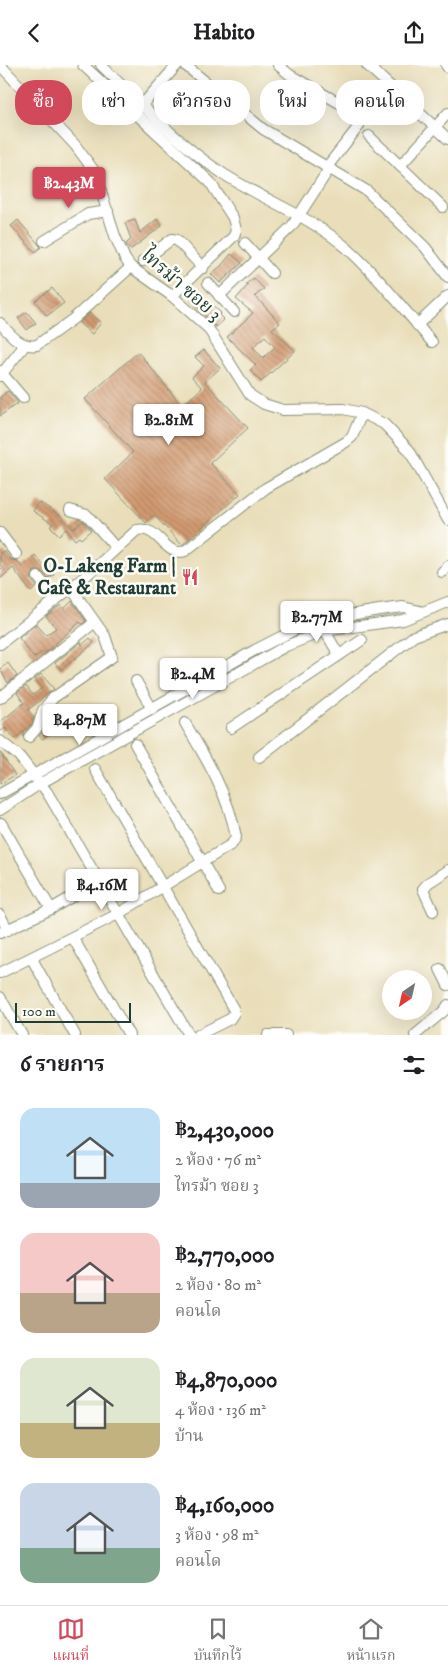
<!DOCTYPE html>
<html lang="th">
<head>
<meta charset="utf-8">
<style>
  body { margin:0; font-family:"IM FELL DW Pica","Noto Serif Thai",serif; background:#f6f6f6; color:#202124; height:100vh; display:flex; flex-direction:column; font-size:19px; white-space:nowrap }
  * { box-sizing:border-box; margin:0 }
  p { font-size:16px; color:#757577 }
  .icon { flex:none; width:28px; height:28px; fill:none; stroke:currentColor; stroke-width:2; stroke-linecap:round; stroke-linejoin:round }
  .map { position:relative; height:970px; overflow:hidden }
  .drawer { display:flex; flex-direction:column; background:#fff; flex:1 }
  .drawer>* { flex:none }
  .guide { position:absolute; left:15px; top:15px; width:419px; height:45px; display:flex; gap:10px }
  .needle { width:32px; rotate:214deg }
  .fabs { position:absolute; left:382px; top:905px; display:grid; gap:10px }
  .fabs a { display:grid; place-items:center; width:50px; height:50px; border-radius:50%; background:#fff; box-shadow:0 5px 20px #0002; font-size:25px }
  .scale { position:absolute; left:15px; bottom:12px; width:116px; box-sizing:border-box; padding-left:5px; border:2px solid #1f3d34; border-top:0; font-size:14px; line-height:18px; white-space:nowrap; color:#1f3d34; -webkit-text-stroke:4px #fdfcf7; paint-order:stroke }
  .price { position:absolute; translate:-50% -42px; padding:0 11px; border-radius:5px; background:#fff; color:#222; font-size:16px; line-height:32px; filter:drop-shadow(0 1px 2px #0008) }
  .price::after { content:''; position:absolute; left:50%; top:30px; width:15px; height:11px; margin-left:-8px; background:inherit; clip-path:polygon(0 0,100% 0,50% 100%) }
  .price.on { background:#d1495b; color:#fff }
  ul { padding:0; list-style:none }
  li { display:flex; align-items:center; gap:15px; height:125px; padding:0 20px }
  li span { display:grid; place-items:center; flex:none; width:140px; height:100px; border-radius:15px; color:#555 }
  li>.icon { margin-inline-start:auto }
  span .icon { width:60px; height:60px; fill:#fffc; stroke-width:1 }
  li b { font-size:21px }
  h2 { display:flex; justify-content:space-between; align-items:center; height:60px; padding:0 20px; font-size:21px }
  .tag { padding:0 18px; border-radius:20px; background:#fff; box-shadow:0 5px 20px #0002; font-size:18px; line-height:45px }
  .tag.on { background:#d1495b; color:#fff }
  header { display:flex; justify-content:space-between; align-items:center; height:65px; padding:0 20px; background:#fff; font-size:22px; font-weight:700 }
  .tabs { display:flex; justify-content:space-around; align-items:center; height:70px; border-top:1px solid #e0e0e0; background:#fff; font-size:14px; color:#757577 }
  .tabs a { display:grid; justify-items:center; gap:2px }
  .tabs .on { color:#d1495b }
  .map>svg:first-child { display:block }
  .building { fill:url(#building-back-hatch); fill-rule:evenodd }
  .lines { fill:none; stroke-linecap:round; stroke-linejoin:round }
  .minor-casing { stroke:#848e76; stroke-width:12 }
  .minor { stroke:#fff; stroke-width:10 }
  .labels { text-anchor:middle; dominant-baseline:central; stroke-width:5; stroke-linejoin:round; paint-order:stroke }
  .street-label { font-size:19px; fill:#1f3d34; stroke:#fdfcf7 }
  .poi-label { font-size:19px; font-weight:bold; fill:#1f3d34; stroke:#fdfcf7; text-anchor:end }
</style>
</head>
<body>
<header><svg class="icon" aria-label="back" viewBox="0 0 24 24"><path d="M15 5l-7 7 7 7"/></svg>Habito<svg class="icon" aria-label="share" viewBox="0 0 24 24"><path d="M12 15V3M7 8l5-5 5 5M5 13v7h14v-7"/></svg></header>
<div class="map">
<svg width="448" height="970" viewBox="0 0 448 970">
  <defs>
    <pattern id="building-back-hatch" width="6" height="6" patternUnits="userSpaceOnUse" patternTransform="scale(1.25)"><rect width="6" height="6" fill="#d29a71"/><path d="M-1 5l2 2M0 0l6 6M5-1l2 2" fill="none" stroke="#aa7f5e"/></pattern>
  </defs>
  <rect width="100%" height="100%" fill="#fdfcf7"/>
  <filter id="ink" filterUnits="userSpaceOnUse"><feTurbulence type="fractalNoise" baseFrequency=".02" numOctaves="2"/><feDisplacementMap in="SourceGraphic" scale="10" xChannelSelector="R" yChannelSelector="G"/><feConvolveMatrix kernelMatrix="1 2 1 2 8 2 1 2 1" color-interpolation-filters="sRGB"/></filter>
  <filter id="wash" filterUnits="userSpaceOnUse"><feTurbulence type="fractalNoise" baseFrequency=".0096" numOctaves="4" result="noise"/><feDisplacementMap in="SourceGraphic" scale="20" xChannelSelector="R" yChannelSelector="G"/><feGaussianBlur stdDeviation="1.12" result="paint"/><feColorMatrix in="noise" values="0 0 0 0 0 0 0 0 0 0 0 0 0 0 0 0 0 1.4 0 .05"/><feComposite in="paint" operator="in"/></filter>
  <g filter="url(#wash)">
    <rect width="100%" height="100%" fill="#e9deb9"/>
    <g id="blocks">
      <g class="building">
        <path d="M157 154 162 161 130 185 126 179 131 174 125 158 135 155 140 168Z"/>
        <path d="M18 155 41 182 35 187 11 161Z"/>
        <path d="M231 189 242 198 220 218 211 209 221 201Z"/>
        <path d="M254 213 264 224 255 231 280 258 272 264 295 286 261 317 250 305 256 300 227 272 253 248 236 234 248 220 246 219ZM265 271 275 282 263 293 253 282Z"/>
        <path d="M52 223 64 238 47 251 35 236Z"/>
        <path d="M199 227 221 248 219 250 224 255 216 262 191 235Z"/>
        <path d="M27 247 36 258 27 265 18 253Z"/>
        <path d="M89 248 101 258 92 269 79 258Z"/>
        <path d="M204 285 220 303 205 317 248 363 210 398 240 429 182 480 154 450 146 458 105 414 133 387 85 334 138 287 182 341 202 323 192 312 204 301 195 292Z"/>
        <path d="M8 326 18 338 0 351V332Z"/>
        <path d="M39 437 61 451 73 464 83 456 91 465 81 474 79 472 75 475 66 464 59 470 50 461 53 459 33 446Z"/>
        <path d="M4 486 11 495 17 496 22 502 35 490 45 502 48 500 54 510 48 513 41 506H34L31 514 37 522 31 527 13 503 0 514V505L2 503 0 500V488Z"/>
        <path d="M72 536 86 556 82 559 80 557 45 588 43 586 34 593 19 573 36 559 46 570 56 563 46 551 61 540 64 544Z"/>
        <path d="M90 573 94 578 61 605 55 598 81 577 82 580Z"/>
        <path d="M8 598 17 611 8 618 0 604Z"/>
        <path d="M41 609 54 624 28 645 34 652 32 659 15 674 5 663 0 667V657L24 638 17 628 26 621 33 630 42 623 35 614Z"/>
        <path d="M54 642 58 645 55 649 65 660 55 667 53 665 43 674 39 671 54 655 49 651Z"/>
        <path d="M0 687 15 710 0 719Z"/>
      </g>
    </g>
  </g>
  <g filter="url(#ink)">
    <use href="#blocks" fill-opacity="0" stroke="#848e76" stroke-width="1"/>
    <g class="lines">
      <g class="minor-casing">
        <g id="minor">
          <path d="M0 0 75 80 95 107 115 171 125 194 131 202 172 231 208 263 250 330 264 339 283 345 343 344 362 348 384 359 409 385 448 455"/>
          <path d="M83 0 210 117 233 153 236 165 234 171 172 231"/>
          <path d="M101 0C139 37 178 79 222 108 263 135 312 152 348 184 379 212 405 246 432 277"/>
          <path d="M185 0 263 64 367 126 425 182 448 212"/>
          <path d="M278 0 290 10 355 47 359 52V61L326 103"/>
          <path d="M367 0 448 74"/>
          <path d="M446 0 448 3"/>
          <path d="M142 40 177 0"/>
          <path d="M369 71 443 142"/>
          <path d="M400 101 448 48"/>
          <path d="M44 176 88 149 108 146"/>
          <path d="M245 178 272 208"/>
          <path d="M143 196 172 174 177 175 203 203"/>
          <path d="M208 218 234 247"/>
          <path d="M219 231 292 161 329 104"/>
          <path d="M0 258C10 269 20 283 37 280L73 254 131 202"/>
          <path d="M417 260 448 231"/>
          <path d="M0 306 23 333"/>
          <path d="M0 311 25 280"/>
          <path d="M70 445 87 450 116 483"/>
          <path d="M0 468 16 489"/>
          <path d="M442 507 448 501"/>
          <path d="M38 512 56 534"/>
          <path d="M322 561 339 590"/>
          <path d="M0 579 87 510 137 465C159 460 165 493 185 486L266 423 346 377 352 372 362 348"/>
          <path d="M136 616 152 644"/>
          <path d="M0 633 95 557"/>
          <path d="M231 663 362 575"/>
          <path d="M29 672 38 662 43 645 53 633 112 592 105 571 71 523"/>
          <path d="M0 676 19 691 47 727 189 970"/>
          <path d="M135 679 219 826"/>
          <path d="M259 692 414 571 448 559"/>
          <path d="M95 704 234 945V948L230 954 198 970"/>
          <path d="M0 729 255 585 300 562 321 555 379 545 403 542 420 546"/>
          <path d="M0 745 41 718 286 581 324 566 403 555 448 537"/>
          <path d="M1 758 51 844"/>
          <path d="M433 846 423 824 428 818 448 805"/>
          <path d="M0 850 8 865"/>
          <path d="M0 868 51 844 99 816"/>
          <path d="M73 873 129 970"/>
          <path d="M32 894 75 970"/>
          <path d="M440 904 448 920"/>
          <path d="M0 908 118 849 232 779 236 772C229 731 206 693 185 658"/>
          <path d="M0 932 22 970"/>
          <path d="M268 970H286"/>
          <path d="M415 970 444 946 448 940"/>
        </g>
      </g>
      <use href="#minor" class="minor"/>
    </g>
  </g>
  <defs>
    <g id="restaurant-bare" transform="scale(1.35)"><path d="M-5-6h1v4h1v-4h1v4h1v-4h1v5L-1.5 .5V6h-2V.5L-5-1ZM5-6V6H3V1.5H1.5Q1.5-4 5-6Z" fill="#d1495b" stroke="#fdfcf7" stroke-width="2.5" paint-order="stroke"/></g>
  </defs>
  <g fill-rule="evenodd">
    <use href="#restaurant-bare" x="190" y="512"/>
  </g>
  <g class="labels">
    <g class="street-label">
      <text transform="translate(181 220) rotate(41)">ไทรม้า ซอย 3</text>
    </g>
    <g class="poi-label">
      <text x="176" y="501">O-Lakeng Farm |<tspan x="176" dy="22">Cafè &amp; Restaurant</tspan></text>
    </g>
  </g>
</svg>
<div class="fabs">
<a><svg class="needle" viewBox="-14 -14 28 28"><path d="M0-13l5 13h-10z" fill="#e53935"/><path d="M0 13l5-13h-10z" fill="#757577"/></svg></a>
</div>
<div class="scale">100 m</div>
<b class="price on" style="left:69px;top:144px">฿2.43M</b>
<b class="price" style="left:169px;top:381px">฿2.81M</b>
<b class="price" style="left:317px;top:578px">฿2.77M</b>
<b class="price" style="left:193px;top:635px">฿2.4M</b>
<b class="price" style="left:80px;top:681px">฿4.87M</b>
<b class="price" style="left:102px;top:846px">฿4.16M</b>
<div class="guide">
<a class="tag on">ซื้อ</a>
<a class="tag">เช่า</a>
<a class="tag">ตัวกรอง</a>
<a class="tag">ใหม่</a>
<a class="tag">คอนโด</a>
</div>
</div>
<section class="drawer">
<h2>6 รายการ<svg class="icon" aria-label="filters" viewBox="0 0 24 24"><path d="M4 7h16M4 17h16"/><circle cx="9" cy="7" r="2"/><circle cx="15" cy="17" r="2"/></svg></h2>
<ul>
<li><span style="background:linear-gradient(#bfe0f5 75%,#9aa5b1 0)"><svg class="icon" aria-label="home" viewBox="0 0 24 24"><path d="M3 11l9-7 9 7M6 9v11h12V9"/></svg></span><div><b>฿2,430,000</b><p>2 ห้อง · 76 m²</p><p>ไทรม้า ซอย 3</p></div></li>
<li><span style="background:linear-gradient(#f6c9c9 60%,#b9a48a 0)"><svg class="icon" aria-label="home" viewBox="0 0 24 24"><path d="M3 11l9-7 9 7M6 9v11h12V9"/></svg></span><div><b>฿2,770,000</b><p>2 ห้อง · 80 m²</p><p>คอนโด</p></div></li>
<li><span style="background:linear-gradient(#dfe7d0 65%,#c2b280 0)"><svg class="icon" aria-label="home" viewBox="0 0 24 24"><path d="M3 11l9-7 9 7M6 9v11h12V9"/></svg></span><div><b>฿4,870,000</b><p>4 ห้อง · 136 m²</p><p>บ้าน</p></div></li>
<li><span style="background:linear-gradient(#c9d6e8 65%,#7fa58c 0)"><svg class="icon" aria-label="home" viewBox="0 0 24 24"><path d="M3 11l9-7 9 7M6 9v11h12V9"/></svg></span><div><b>฿4,160,000</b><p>3 ห้อง · 98 m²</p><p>คอนโด</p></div></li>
</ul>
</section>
<nav class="tabs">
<a class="on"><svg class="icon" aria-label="map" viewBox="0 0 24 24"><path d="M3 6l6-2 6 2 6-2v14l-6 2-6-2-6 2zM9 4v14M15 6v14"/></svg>แผนที่</a>
<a><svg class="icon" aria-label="saved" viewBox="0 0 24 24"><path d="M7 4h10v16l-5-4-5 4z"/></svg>บันทึกไว้</a>
<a><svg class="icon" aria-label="home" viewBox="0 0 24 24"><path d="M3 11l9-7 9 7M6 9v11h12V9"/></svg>หน้าแรก</a>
</nav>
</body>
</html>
